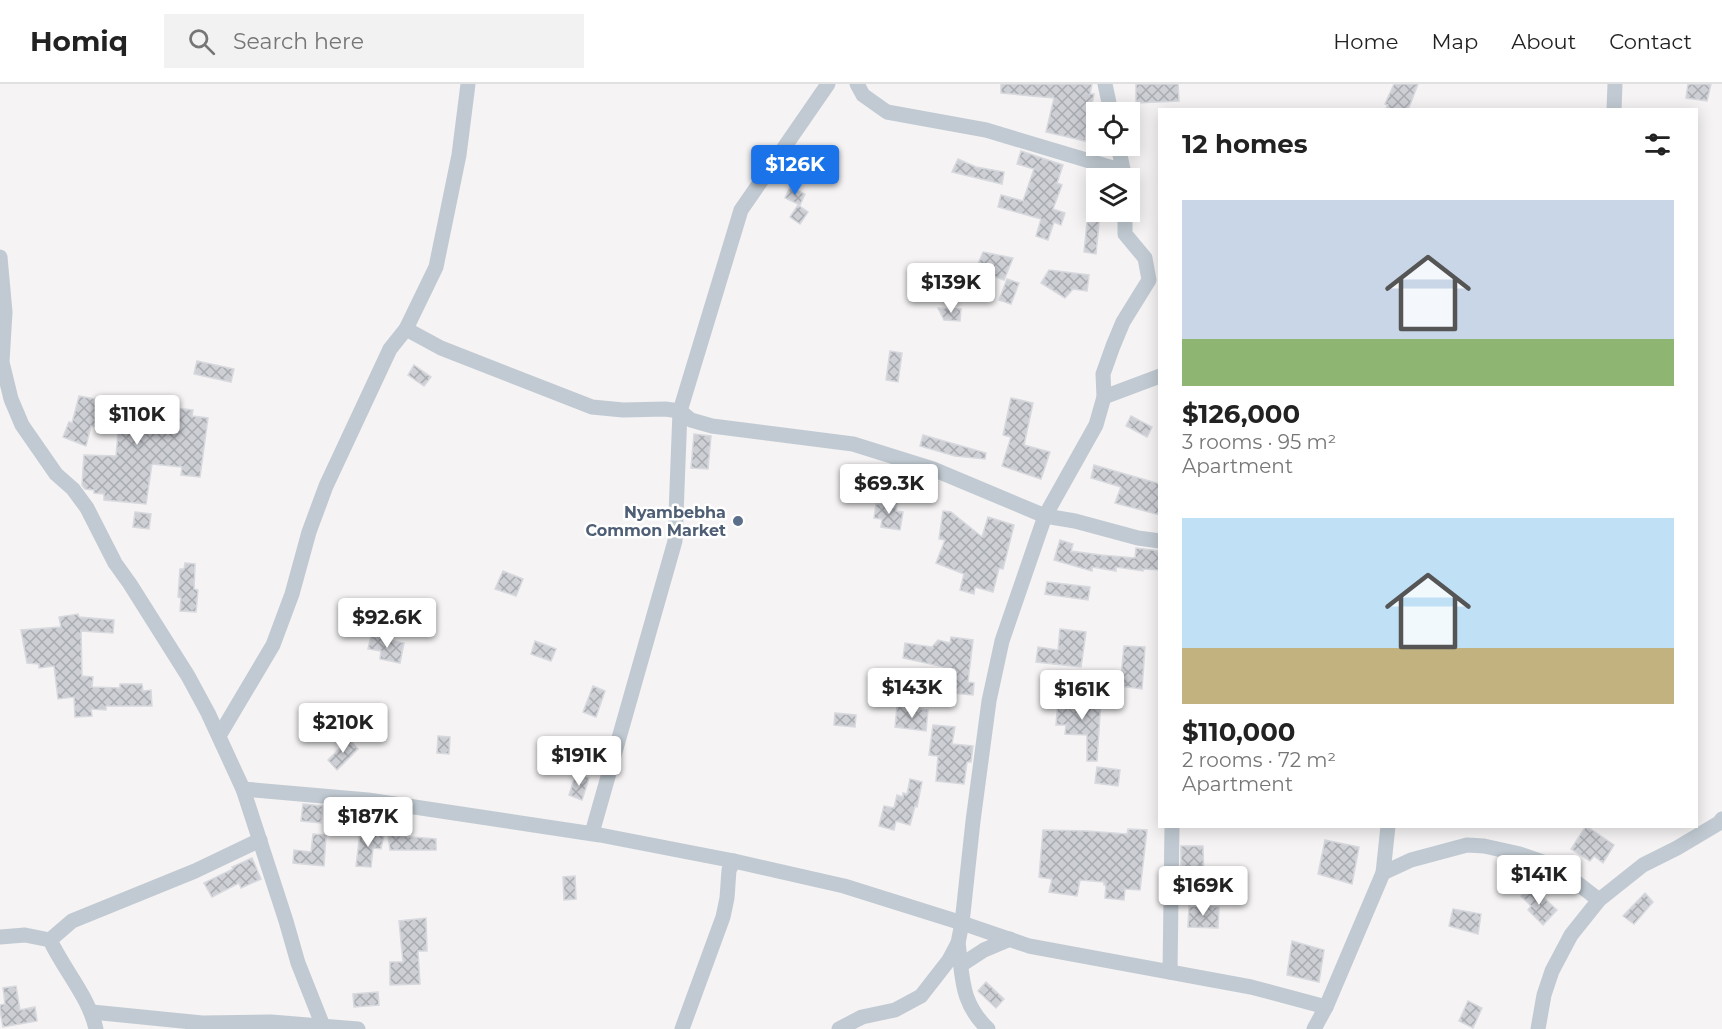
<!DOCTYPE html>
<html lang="en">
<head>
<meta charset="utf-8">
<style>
  body { margin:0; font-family:Montserrat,sans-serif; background:#f2f2f2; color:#222; height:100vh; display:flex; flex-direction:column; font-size:22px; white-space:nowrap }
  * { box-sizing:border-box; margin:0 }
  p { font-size:20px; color:#767676 }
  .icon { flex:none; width:33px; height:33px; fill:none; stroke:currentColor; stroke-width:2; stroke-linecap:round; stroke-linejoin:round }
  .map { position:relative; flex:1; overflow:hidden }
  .side { position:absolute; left:1158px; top:24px; width:540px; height:720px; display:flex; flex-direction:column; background:#fff; border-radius:0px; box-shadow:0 3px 15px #0003 }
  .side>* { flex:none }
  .fabs { position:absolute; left:1086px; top:18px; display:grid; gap:12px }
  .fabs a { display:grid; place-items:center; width:54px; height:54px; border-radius:0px; background:#fff; box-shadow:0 3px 15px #0003; font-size:30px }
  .price { position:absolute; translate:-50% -51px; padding:0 14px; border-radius:6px; background:#fff; color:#222; font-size:20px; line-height:39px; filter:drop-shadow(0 2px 3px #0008) }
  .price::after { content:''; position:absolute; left:50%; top:36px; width:18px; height:14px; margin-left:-9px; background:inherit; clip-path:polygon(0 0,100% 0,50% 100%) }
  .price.active { background:#1a73e8; color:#fff }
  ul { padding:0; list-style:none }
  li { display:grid; align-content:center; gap:12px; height:318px; padding:0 24px }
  li span { display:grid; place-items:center; height:186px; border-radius:0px; color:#555 }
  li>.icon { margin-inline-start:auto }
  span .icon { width:108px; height:108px; fill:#fffc; stroke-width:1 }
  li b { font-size:26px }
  h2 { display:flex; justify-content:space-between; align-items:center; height:72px; padding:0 24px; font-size:26px }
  header { display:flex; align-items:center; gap:36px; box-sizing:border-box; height:84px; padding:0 30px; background:#fff; border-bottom:2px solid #e0e0e0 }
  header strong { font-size:28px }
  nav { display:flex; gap:33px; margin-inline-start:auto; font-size:21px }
  .search { width:420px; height:54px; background:#f2f2f2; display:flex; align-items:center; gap:15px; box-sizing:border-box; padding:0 21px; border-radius:0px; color:#767676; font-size:22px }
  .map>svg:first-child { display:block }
  .building { fill:url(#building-cross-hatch); stroke:#d7d9de; stroke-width:1.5 }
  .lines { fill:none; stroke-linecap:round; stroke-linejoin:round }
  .street { stroke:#c1cad2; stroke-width:15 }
  .service-dot { fill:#5c6f8a; stroke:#fff; stroke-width:2 }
  .labels { text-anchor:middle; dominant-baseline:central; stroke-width:5; stroke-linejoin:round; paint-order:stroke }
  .service-label { font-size:16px; font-weight:bold; fill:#4e5e75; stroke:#fff; text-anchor:end }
</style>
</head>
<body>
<header>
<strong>Homiq</strong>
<div class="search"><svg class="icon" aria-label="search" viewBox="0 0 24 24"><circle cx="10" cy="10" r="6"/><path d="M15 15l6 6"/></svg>Search here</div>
<nav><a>Home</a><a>Map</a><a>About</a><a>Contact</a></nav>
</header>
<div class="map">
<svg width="1722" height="945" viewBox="0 0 1722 945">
  <defs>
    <pattern id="building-cross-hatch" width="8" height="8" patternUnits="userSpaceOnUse" patternTransform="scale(1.5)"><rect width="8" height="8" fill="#cdcfd5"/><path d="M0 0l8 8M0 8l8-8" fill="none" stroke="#a8abb0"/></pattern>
  </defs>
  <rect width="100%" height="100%" fill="#f5f3f3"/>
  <g class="building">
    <path d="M1001 0H1092L1090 10H1094L1085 57 1046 48 1054 14 1001 9Z"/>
    <path d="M1136 0H1178L1179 17 1136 19Z"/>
    <path d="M1394 0H1418L1408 26H1385L1388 21 1385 20Z"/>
    <path d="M1688 0H1711L1707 17 1686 14Z"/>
    <path d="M1021 67 1063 81 1057 99 1062 101 1053 125 1065 129 1061 141 1054 138 1048 156 1036 152 1041 135 998 123 1001 111 1023 117 1034 85 1017 80Z"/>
    <path d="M958 75 976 83 1004 88 1002 100 952 88Z"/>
    <path d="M790 103 805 110 800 121 785 114Z"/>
    <path d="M798 121 808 128 800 140 790 133Z"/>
    <path d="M1088 128H1100L1096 170 1084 168Z"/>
    <path d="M983 168 1013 174 1004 196 976 185Z"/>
    <path d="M1049 186 1089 191 1087 207 1073 205 1065 214 1041 199Z"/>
    <path d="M1007 195 1019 199 1011 220 999 216Z"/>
    <path d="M938 224 961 225 960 237 944 236Z"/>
    <path d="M890 267 902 269 898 298 886 296Z"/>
    <path d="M197 277 234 285 231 298 194 290Z"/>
    <path d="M414 281 431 293 424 302 408 291Z"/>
    <path d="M79 312 106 317 193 326 192 332 208 334 200 393 181 391 182 383 152 380 146 420 104 416V410L94 409V406L85 405 82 401 84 371 116 372 118 348 91 342 86 362 63 353 69 338 72 339Z"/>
    <path d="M1011 314 1033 319 1024 361 1050 368 1041 395 1002 382 1011 353 1003 351Z"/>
    <path d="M1131 332 1152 343 1147 353 1126 342Z"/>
    <path d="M694 350 711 352 708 385 691 384Z"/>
    <path d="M923 351 986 369 985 375 955 372 920 362Z"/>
    <path d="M1094 381 1160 400V431L1115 419 1121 403 1091 394Z"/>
    <path d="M885 417 897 419 896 427 903 428 900 446 881 443 882 435 874 434 876 420 884 421Z"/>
    <path d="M943 427 951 428 982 453 988 433 1014 441 1003 485 999 484 993 508 975 503 974 510 960 506 964 490 936 479 945 456 939 455Z"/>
    <path d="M135 428 151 430 149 445 133 443Z"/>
    <path d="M1060 456 1073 460 1071 467 1101 471 1135 474 1136 464 1160 467V486L1143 485V487L1116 483V487L1092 483V487L1054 476Z"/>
    <path d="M185 479 195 480 194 505 198 506 196 528 180 527 181 514 178 513 180 485H184Z"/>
    <path d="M503 487 523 495 516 512 495 505Z"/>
    <path d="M1047 498 1090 503 1088 516 1045 510Z"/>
    <path d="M78 530 79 533 114 536 113 549 81 547 82 592 93 593 92 603 120 604V600H142L143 607 151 606 152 622H106V626L91 625 92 632 75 633 74 613 58 615 54 582 39 584V580L27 579 21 546 61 543 59 533Z"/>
    <path d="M1060 545 1086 548 1081 583 1036 578 1038 563 1058 566Z"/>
    <path d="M371 552 404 559 400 579 380 575 381 567 368 565Z"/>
    <path d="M951 553 973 556 968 598 974 599 973 611 951 609 953 585 903 574 905 559 932 563 938 556 950 559Z"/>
    <path d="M535 557 556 565 551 577 531 570Z"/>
    <path d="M1124 562 1145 563 1142 605 1120 602Z"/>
    <path d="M593 602 605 607 596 633 583 628Z"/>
    <path d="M1071 614 1101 615 1097 677H1087V651L1065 650 1066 641H1056L1058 617 1071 618Z"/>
    <path d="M897 622 928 626 926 647 895 643Z"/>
    <path d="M835 629 856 631 855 643 834 641Z"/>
    <path d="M933 641 955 643 952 660 973 662 971 678H967L964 700 936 697 938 672 929 671Z"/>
    <path d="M438 652 450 653 449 670 437 669Z"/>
    <path d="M349 655 358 665 337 686 328 676Z"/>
    <path d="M1097 683 1120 686 1118 702 1095 699Z"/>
    <path d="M576 690 589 694 582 716 569 711Z"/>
    <path d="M910 695 922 698 917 723 915 722 910 741 896 737 894 746 879 742 884 722 894 724 897 711 903 713V709L907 710Z"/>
    <path d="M303 720 323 722 321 739 301 737Z"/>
    <path d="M1586 742 1614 761 1603 779 1594 772 1590 777 1571 765Z"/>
    <path d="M1128 745 1147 746 1140 806 1125 805 1124 816 1105 814 1106 801H1104V798L1080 796 1077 812 1049 808 1052 795 1039 793 1043 746 1087 747 1127 750Z"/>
    <path d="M360 749 384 751 381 765 373 764 371 783 356 782Z"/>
    <path d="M313 750 326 751 324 782 293 779 294 766 311 768Z"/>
    <path d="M388 751 436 755V766H390Z"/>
    <path d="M1325 756 1359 763 1352 800 1318 790Z"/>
    <path d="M1181 762H1203L1204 796H1181Z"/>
    <path d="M252 774 261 795 241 804 239 799 212 813 204 799 233 785 232 783Z"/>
    <path d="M575 792 576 815 564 816 563 793Z"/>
    <path d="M1531 802 1557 826 1543 841 1528 826 1531 822 1521 812Z"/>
    <path d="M1645 809 1653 818 1634 840 1623 832Z"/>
    <path d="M1189 822 1219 823 1218 844 1188 843Z"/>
    <path d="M1453 825 1481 830 1478 850 1449 842Z"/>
    <path d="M426 834 427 867H418L420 900 390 901V878H403L399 837Z"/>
    <path d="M1292 857 1324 866 1319 898 1287 891Z"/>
    <path d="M986 898 1004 915 996 924 978 907Z"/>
    <path d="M16 902 20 926 35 923 37 937 3 943 0 926V921L5 920 3 904Z"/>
    <path d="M378 908 379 921 354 923 353 910Z"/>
    <path d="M1468 917 1482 924 1473 944 1459 937Z"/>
  </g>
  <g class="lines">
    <g class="street">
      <path d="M857 0 863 11 887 28 986 46 1123 87"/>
      <path d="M1105 0 1111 28"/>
      <path d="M1614 26 1615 0"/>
      <path d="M1118 62 1125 94"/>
      <path d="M0 173 5 228 2 278 11 315 22 341 56 390 73 405 87 424 115 479 130 500 188 592 208 629 243 705 286 837 298 879 323 942"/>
      <path d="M406 245 441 264 592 323 623 326 665 325 680 327 691 336 712 342 853 360 933 385 1045 432 1075 437 1138 454 1160 457"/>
      <path d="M1104 313 1160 292"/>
      <path d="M219 652 273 561 292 510 309 448 326 402 390 265 406 245 436 183 459 71 468 0"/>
      <path d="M243 705 368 716 600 751 734 777"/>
      <path d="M592 749 675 457 680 327 741 126 828 0"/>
      <path d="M1383 789 1388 742"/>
      <path d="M0 853 25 851 50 856C64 886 89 913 96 945"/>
      <path d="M50 856 72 837 195 787 260 756"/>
      <path d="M958 859C963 894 960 918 988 945"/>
      <path d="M961 881 984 866 1010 855"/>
      <path d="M1170 888 1172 742"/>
      <path d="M92 928 202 939 271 938 358 945"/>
      <path d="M682 945 723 833 727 814 729 786 734 777 844 802 962 839 1029 862 1251 903 1326 923 1383 789 1411 776 1467 761 1484 762 1520 770 1543 778 1568 792 1599 816"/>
      <path d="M839 945 862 933 895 926 921 912 949 876 958 859 962 839 973 737 989 617 1002 557 1045 432 1096 341 1104 313 1103 290 1113 262 1123 238 1149 196 1145 174 1125 150V128"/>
      <path d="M1314 945 1326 923"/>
      <path d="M1538 945 1544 911 1552 887 1571 851 1599 816 1643 781 1677 764 1719 739 1722 735"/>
    </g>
  </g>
  <circle class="service-dot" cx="738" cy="437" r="6"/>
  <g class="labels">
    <g class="service-label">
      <text x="726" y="428">Nyambebha<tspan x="726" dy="18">Common Market</tspan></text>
    </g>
  </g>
</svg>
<div class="fabs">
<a><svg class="icon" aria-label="locate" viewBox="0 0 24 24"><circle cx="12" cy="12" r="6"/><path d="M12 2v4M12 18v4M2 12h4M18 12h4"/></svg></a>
<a><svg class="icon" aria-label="layers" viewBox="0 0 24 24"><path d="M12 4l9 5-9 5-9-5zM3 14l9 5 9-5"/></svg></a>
</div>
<b class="price active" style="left:795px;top:112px">$126K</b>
<b class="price" style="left:951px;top:230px">$139K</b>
<b class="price" style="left:137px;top:362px">$110K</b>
<b class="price" style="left:889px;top:431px">$69.3K</b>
<b class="price" style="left:387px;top:565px">$92.6K</b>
<b class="price" style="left:912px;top:635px">$143K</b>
<b class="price" style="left:1082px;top:637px">$161K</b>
<b class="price" style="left:343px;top:670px">$210K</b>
<b class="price" style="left:579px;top:703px">$191K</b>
<b class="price" style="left:368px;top:764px">$187K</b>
<b class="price" style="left:1539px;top:822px">$141K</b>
<b class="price" style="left:1203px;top:833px">$169K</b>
<section class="side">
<h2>12 homes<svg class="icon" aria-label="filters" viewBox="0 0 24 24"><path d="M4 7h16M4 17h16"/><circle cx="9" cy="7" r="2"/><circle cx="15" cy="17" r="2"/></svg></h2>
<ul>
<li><span style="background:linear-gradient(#c9d6e8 75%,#8fb573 0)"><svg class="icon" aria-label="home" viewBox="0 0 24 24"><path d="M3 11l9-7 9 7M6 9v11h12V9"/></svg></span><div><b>$126,000</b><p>3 rooms · 95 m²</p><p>Apartment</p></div></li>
<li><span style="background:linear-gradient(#bfe0f5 70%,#c2b280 0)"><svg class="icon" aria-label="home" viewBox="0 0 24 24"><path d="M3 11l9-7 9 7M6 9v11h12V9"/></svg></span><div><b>$110,000</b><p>2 rooms · 72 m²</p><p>Apartment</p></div></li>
</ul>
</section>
</div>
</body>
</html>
